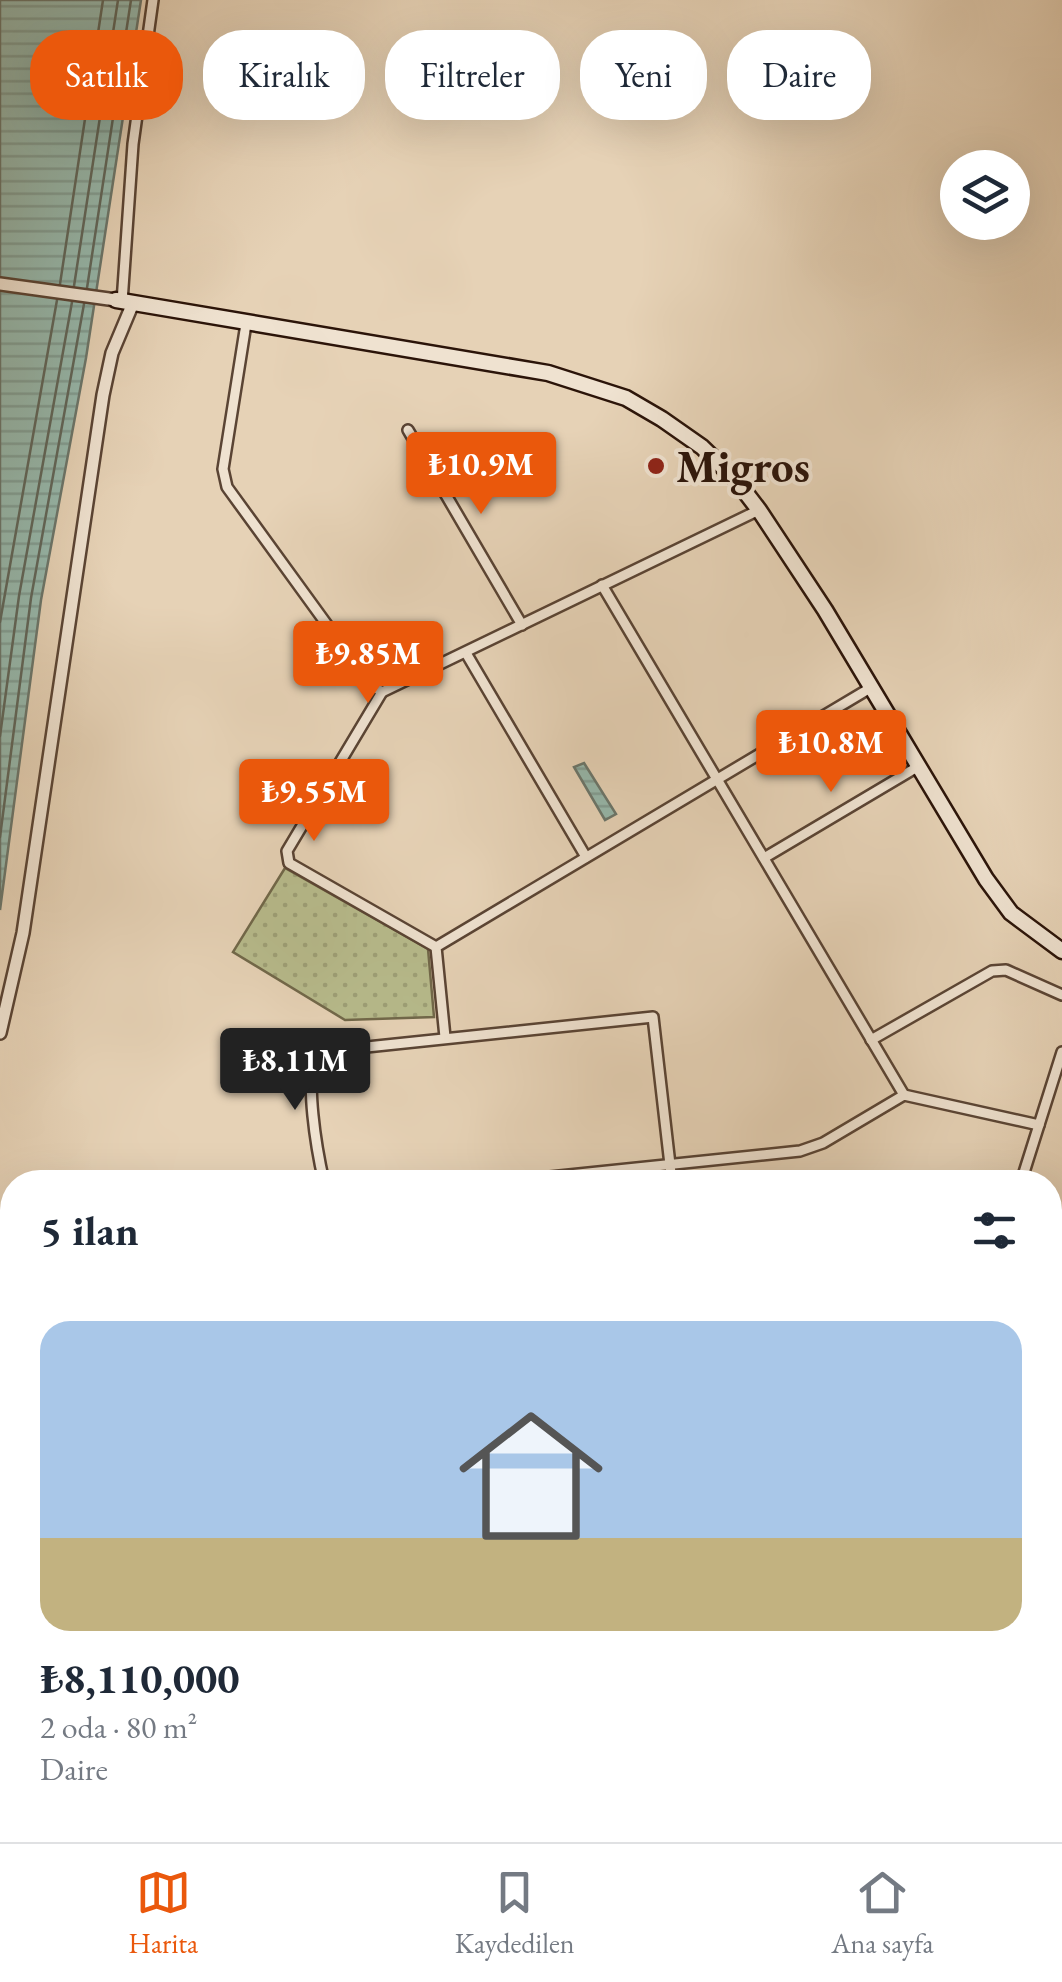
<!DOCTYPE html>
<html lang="tr">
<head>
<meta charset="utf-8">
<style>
  body { margin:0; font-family:"EB Garamond",serif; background:#f2f2f3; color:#1f2937; height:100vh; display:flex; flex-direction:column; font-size:38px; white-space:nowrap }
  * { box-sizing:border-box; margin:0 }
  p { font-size:32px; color:#747a83 }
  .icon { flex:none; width:55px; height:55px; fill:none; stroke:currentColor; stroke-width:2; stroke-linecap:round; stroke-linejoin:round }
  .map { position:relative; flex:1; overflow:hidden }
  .sheet { position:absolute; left:0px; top:1170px; width:1062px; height:672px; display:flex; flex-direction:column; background:#fff; border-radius:40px 40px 0 0; box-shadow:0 10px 40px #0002 }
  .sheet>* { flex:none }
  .guide { position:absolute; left:30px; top:30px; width:1002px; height:90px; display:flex; gap:20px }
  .fabs { position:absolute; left:940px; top:150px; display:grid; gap:20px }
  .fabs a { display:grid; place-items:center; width:90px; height:90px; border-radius:50%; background:#fff; box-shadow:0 10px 40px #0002; font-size:50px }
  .price { position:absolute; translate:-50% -85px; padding:0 22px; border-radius:10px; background:#ea580c; color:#fff; font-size:32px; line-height:65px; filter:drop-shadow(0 2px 5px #0008) }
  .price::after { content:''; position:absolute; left:50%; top:60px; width:30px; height:22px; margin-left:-15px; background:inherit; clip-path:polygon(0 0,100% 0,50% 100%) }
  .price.selected { background:#222; color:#fff }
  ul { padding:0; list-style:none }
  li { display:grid; align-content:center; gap:20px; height:530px; padding:0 40px }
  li+li { border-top:2px solid #e0e1e3 }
  li span { display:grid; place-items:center; height:310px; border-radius:30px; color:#555 }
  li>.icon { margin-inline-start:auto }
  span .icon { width:180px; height:180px; fill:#fffc; stroke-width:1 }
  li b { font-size:42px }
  h2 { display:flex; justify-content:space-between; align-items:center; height:120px; padding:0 40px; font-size:42px }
  .chip { padding:0 35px; border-radius:40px; background:#fff; box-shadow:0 10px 40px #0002; font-size:35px; line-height:90px }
  .chip.selected { background:#ea580c; color:#fff }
  .menu { display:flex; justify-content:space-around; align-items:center; height:140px; border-top:2px solid #e0e1e3; background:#fff; font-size:28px; color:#747a83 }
  .menu a { display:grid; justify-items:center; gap:5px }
  .menu .selected { color:#ea580c }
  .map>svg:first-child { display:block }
  .grass { fill:url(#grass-dots); stroke:#71684a; stroke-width:2.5 }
  .water { fill:url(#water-rules); stroke:#6b766b; stroke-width:2.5 }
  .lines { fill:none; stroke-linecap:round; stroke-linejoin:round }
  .shore { stroke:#60665a; stroke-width:2.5 }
  .river { stroke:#96b8ac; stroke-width:15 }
  .minor-casing { stroke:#5a4434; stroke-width:14 }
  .tertiary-casing { stroke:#5a4434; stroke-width:16 }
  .secondary-casing { stroke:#2b1409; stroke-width:19 }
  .trunk-casing { stroke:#2b1409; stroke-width:20 }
  .minor { stroke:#efe2d0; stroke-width:9 }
  .tertiary { stroke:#efe2d0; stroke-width:11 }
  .secondary { stroke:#efe2d0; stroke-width:14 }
  .trunk { stroke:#e3b97b; stroke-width:15 }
  .poi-dot { fill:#8f2418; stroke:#efe2d0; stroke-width:4 }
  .labels { text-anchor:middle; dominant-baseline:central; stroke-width:8; stroke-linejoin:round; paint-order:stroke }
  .poi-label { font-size:45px; font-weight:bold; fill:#2b1409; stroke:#efe2d0; text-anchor:start }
</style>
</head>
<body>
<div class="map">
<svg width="1062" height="1842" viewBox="0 0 1062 1842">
  <defs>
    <pattern id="grass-dots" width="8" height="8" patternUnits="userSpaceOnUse" patternTransform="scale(2.5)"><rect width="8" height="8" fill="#b7bb8c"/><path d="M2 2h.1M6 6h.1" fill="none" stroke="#9ea077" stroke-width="1.8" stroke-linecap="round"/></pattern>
    <pattern id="water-rules" width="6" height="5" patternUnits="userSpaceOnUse" patternTransform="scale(2.5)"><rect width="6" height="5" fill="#96b8ac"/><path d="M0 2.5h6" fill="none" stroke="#819d93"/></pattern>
  </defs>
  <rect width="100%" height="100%" fill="#e6d2b6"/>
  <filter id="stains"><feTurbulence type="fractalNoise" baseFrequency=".002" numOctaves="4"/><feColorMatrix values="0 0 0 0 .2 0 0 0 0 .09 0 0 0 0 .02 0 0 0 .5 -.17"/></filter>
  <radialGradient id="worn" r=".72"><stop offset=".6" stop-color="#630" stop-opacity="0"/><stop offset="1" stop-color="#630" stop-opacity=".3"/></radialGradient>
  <path class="grass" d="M285 868 428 949 434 1017 345 1020 233 952Z"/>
  <g class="water">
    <path d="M0 0H141L86 358 41 600 0 910Z"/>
    <path d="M584 763 616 814 605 820 574 767Z"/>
  </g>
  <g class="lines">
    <g class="shore">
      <path d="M60 284 103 0"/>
      <path d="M74 286 118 0"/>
      <path d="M87 288 131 0"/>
      <path d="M0 622 57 300"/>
      <path d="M0 736 19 596 72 302"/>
      <path d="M0 837 31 598 84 304"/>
    </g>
    <g class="river">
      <path d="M1050 1412 1062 1411"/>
      <path d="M346 1842 365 1830"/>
    </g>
    <g class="minor-casing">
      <g id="minor">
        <path d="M122 302 133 144 153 0"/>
        <path d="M246 324 223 469 227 487 370 684 382 692 759 510"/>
        <path d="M408 430 522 625"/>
        <path d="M602 585 904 1095"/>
        <path d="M466 653 586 857"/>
        <path d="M382 692 287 851 289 863 436 947"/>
        <path d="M764 858 919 766"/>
        <path d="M445 1037 436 947 872 687"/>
        <path d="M871 1040 992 971 1006 970 1062 995"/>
        <path d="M324 1182C318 1156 302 1072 319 1052L653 1017 672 1182"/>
        <path d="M501 1182 800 1151 823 1143 904 1095 1039 1125"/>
        <path d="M1021 1182 1062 1052"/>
        <path d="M1050 1334 1062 1333"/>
        <path d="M0 1399 12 1351"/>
        <path d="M1050 1460 1062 1459"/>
        <path d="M1050 1723 1062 1738"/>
        <path d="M325 1830 334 1842"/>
        <path d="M625 1830 634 1842"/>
        <path d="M979 1830 988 1842"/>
        <path d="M570 1842 601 1830"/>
        <path d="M904 1842 919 1830"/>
      </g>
    </g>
    <g class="tertiary-casing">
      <g id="tertiary">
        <path d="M0 284 116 300"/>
        <path d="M0 1033 23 933 103 395 112 353 133 303"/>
      </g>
    </g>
    <g class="secondary-casing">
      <path id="secondary" d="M116 300 548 373 626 398 662 419 702 447 736 480 759 510 825 610 986 879 1011 913 1062 951"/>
    </g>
    <g class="trunk-casing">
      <g id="trunk">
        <path d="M1050 1356 1062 1355"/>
        <path d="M1050 1381 1062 1380"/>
        <path d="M0 1454 12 1452"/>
        <path d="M0 1477 12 1476"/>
      </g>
    </g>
    <use href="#minor" class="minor"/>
    <use href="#tertiary" class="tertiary"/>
    <use href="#secondary" class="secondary"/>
    <use href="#trunk" class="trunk"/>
  </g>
  <circle class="poi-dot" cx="656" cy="466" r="10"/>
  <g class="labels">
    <g class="poi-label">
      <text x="676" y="466">Migros</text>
    </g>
  </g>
  <rect width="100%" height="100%" filter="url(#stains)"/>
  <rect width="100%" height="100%" fill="url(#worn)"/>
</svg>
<div class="fabs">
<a><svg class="icon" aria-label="layers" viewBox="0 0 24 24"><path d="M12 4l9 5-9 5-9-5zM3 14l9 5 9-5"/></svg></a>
</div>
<b class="price" style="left:481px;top:517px">₺10.9M</b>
<b class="price" style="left:368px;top:706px">₺9.85M</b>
<b class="price" style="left:831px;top:795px">₺10.8M</b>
<b class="price" style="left:314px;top:844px">₺9.55M</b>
<b class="price selected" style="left:295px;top:1113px">₺8.11M</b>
<div class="guide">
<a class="chip selected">Satılık</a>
<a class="chip">Kiralık</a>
<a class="chip">Filtreler</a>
<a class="chip">Yeni</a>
<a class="chip">Daire</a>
</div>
<section class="sheet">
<h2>5 ilan<svg class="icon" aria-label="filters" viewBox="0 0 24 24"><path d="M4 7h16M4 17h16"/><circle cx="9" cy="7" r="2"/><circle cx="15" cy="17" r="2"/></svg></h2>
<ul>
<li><span style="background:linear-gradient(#a9c7e8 70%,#c2b280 0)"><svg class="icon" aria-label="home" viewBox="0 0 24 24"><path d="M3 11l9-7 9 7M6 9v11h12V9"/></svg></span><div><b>₺8,110,000</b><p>2 oda · 80 m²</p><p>Daire</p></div></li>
</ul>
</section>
</div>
<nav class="menu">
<a class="selected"><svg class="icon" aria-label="map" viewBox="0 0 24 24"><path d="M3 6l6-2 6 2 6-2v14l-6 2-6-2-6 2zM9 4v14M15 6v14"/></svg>Harita</a>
<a><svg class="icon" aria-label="saved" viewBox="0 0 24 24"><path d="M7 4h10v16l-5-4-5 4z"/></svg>Kaydedilen</a>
<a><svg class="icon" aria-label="home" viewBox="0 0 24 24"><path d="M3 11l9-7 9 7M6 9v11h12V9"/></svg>Ana sayfa</a>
</nav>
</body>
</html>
